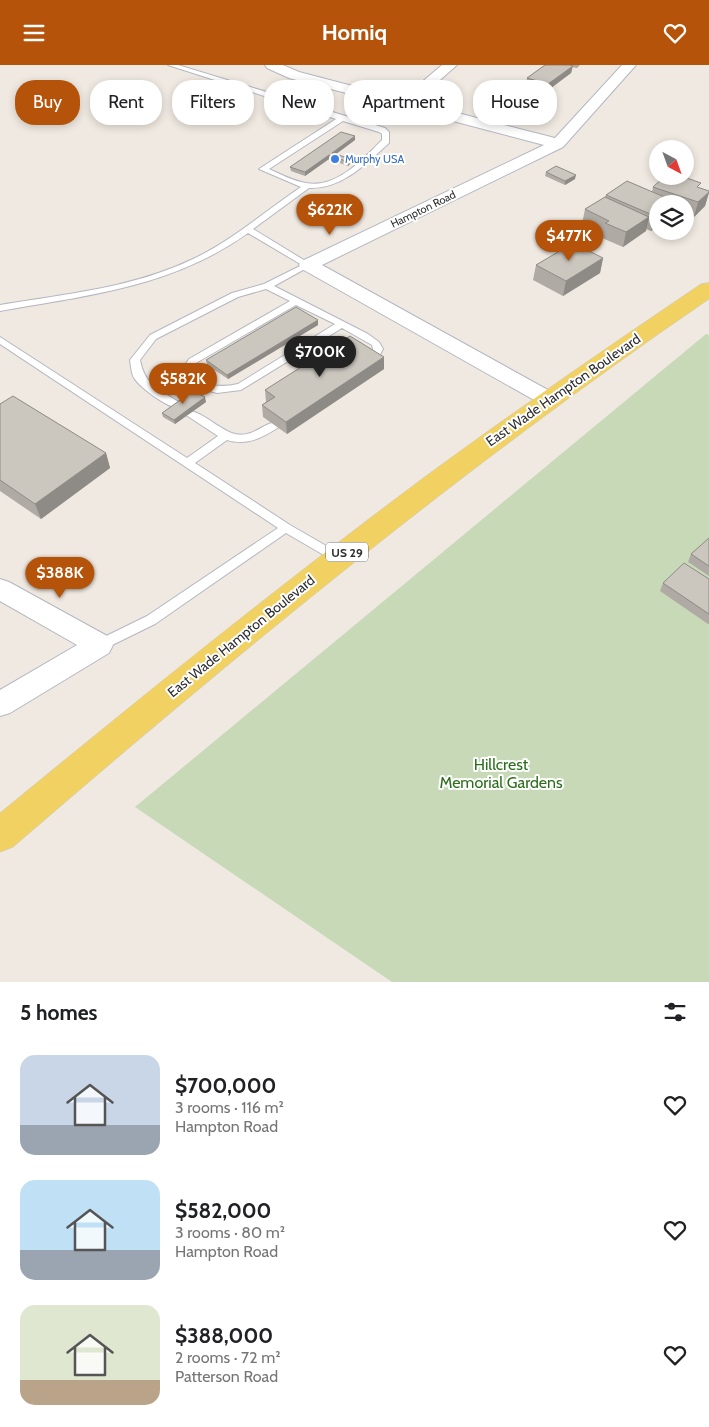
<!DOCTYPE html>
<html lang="en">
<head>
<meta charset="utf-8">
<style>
  body { margin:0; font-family:Cabin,sans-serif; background:#f6f6f6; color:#202124; height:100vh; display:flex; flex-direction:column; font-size:19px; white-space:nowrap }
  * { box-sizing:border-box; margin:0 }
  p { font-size:16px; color:#757577 }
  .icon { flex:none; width:28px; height:28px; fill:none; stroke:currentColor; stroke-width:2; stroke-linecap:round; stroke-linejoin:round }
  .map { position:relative; height:917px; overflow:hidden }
  .details { display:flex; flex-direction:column; background:#fff; flex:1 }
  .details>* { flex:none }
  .guide { position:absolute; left:15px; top:15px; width:680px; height:45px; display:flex; gap:10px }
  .needle { width:32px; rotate:139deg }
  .tools { position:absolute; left:649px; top:75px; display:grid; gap:10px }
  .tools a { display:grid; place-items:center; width:45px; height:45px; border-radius:50%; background:#fff; box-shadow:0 2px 8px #0003; font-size:25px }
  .price { position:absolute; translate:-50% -42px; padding:0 11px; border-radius:18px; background:#b45309; color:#fff; font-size:16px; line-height:32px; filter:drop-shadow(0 1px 2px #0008) }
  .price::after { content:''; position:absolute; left:50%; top:30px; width:15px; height:11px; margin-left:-8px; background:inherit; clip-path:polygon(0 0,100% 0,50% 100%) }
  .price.on { background:#222; color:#fff }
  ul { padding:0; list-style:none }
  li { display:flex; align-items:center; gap:15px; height:125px; padding:0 20px }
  li span { display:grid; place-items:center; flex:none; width:140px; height:100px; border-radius:15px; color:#555 }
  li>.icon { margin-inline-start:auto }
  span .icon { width:60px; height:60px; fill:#fffc; stroke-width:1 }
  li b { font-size:21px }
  h2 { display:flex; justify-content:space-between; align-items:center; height:60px; padding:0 20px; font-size:21px }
  .pill { padding:0 18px; border-radius:20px; background:#fff; box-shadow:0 2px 8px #0003; font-size:18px; line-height:45px }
  .pill.on { background:#b45309; color:#fff }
  header { display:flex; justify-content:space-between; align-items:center; height:65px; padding:0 20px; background:#b45309; color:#fff; font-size:22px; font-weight:800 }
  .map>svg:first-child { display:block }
  .cemetery { fill:#c8d9b8 }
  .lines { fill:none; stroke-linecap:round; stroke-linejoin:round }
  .lane-casing { stroke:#b4b7c1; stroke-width:2 }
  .street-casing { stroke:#b4b7c1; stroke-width:2 }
  .primary-casing { stroke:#c9c9c9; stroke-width:1 }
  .lane { fill:#fff; fill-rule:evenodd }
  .street { fill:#fff; fill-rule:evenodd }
  .primary { fill:#f2d163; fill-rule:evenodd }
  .wall { fill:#afaba4 }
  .shaded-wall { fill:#8e8b86 }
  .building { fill:#cbc7bf; stroke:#8e8b86 }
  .shop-dot { fill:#3f7fe0; stroke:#fff; stroke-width:2 }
  .labels { text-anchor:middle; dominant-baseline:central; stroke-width:4; stroke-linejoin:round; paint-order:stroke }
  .far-shop-label { font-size:11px; fill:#366cbe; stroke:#fff; text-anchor:start }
  .far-street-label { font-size:11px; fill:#2e2e2e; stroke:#fff }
  .shield { fill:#fff; stroke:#6d6d6d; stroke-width:1 }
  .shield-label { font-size:12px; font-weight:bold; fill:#2e2e2e }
  .street-label { font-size:14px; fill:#2e2e2e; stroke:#fff }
  .near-park-label { font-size:16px; fill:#2c6e1b; stroke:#fff }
</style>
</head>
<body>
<header><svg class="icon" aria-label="menu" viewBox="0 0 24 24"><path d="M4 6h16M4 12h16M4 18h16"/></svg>Homiq<svg class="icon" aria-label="heart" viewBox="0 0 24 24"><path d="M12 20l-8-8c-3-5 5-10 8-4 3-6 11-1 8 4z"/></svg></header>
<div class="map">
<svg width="709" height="917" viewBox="0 0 709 917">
  <rect width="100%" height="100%" fill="#efe9e1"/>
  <path class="cemetery" d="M706 269 709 270V917H392L135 742Z"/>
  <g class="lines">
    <g class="lane-casing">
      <g id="lane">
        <path d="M168 0H178L385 63 389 67V78C366 99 342 124 309 123L253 164 312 200 274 221 368 269 379 277 383 284 377 295 370 298 367 297 365 295 370 291 373 284 372 280 342 263 241 325 217 328 199 323 188 313 183 303 189 294 290 236 266 224 238 232 156 274 140 295C145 321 160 325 182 339L183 341 182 343C171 346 137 321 133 311 131 306 131 300 130 295L150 270 232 228 264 219 302 200 248 168C173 222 89 230 0 246V240C65 229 133 223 193 194 232 176 265 146 301 122L259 104 336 54ZM343 56 379 67 382 69V75C363 94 336 124 306 118 293 116 280 109 269 104ZM296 240 335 259 238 319C219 323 202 322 193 303L196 298Z"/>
        <path d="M0 272 187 393 218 371 186 350 185 348 186 346C198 343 221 366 235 369 254 374 266 354 279 358L280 360 279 362C262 373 247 381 227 375L195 398 290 460 342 490 344 493 342 496H334L286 468 155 559 104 584 100 585 96 584 94 580 96 576 147 551 278 463 0 279Z"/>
      </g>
    </g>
    <g class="street-casing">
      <g id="street">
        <path d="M265 0H283L299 7 402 34 442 0H457L415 37 555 73 622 0H636L563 82 322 200 557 330 561 335 557 340 550 342 543 340 302 204 299 200 302 196 544 80 289 13 267 3Z"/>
        <path d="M0 514 9 517 109 572 113 580 109 588 10 648 0 651V625L77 580 0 536Z"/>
      </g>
    </g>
    <g class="primary-casing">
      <path id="primary" d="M709 218V234C463 402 238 588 13 782L0 787V748C140 633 281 519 426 411 516 345 608 282 701 219Z"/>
    </g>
    <use href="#lane" class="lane"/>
    <use href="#street" class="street"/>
    <use href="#primary" class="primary"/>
  </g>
  <g class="wall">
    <path d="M545 0H580L577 3 572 2 571 8 547 26 526 20 527 13Z"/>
    <path d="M533 31 532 38 519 47 494 39 495 32Z"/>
    <path d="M355 75 336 89 351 94V98L348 101 329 94 305 111 291 106 290 102Z"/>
    <path d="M546 107 575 114 565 120 545 111Z"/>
    <path d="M653 122 700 123 709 126V128L705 141 694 152 685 149V139H658V161L651 166 646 164V166L623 182 602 173 603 169 582 159 585 144 605 132 606 130 652 127Z"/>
    <path d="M603 193 600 208 563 231 533 215 536 200Z"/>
    <path d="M318 255V260L228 314 207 300 206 295Z"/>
    <path d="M384 292V304L287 369 263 352 262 340 266 337 265 325Z"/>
    <path d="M206 337 175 359 163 352 162 348Z"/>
    <path d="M0 339 106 388 110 403 41 454 0 426Z"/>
    <path d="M709 473V511L688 497 691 489Z"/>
    <path d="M709 514V559H708L660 526 663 518Z"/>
  </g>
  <g class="shaded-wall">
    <path d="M573 1 571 8 547 26 548 19Z"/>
    <path d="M533 31 532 38 519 47 520 40Z"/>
    <path d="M355 71V75L332 92V88Z"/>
    <path d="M329 90V94L305 111V107Z"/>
    <path d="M351 94V98L348 101V97Z"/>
    <path d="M576 110 575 114 565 120V116Z"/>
    <path d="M709 127 705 141 694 152 698 137Z"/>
    <path d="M658 149V161L651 166 655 151Z"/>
    <path d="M649 152 646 166 623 182 626 167Z"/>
    <path d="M603 193 600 208 563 231 566 216Z"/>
    <path d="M318 255V260L228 314 227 310Z"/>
    <path d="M384 292V304L287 369 286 357Z"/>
    <path d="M205 332 206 337 175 359 174 355Z"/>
    <path d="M106 388 110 403 41 454 35 439Z"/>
  </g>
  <g class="building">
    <path d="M545 0H570L573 1 548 19 527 13Z"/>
    <path d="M508 23 533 31 520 40 495 32Z"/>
    <path d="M341 67 355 71 332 88 351 94 348 97 329 90 305 107 290 102Z"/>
    <path d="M556 101 576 110 565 116 546 107Z"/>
    <path d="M665 111H681L701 118 697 122 709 126V127L698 137 653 122Z"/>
    <path d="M627 116 676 137 673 139H658V149L655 151 606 130Z"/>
    <path d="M605 132 649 152 626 167 605 158 609 156 585 144Z"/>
    <path d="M573 178 603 193 566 216 536 200Z"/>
    <path d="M296 242 318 255 227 310 206 295Z"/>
    <path d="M350 271 384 292 286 357 262 340 275 332 265 325Z"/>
    <path d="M193 326 205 332 174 355 162 348Z"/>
    <path d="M13 331 106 388 35 439 0 415V339Z"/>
    <path d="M709 473V501L691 489Z"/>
    <path d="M684 498 709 514V549L663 518Z"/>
  </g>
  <circle class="shop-dot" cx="335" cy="94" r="5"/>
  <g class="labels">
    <g class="far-shop-label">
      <text x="345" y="94">Murphy USA</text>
    </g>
    <g class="far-street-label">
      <text transform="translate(423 144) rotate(-26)">Hampton Road</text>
    </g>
    <rect class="shield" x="326" y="477.5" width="42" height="19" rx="4"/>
    <g class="shield-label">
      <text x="347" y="487">US 29</text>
    </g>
    <g class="street-label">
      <text transform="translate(563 325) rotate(-35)">East Wade Hampton Boulevard</text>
      <text transform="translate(241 571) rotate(-39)">East Wade Hampton Boulevard</text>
    </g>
    <g class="near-park-label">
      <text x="501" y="699">Hillcrest<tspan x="501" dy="18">Memorial Gardens</tspan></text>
    </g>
  </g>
</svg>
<div class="tools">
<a><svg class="needle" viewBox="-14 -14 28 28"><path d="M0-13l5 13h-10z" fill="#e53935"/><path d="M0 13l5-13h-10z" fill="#757577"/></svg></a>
<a><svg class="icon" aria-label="layers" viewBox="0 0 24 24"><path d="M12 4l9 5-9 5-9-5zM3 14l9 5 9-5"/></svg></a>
</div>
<b class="price" style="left:330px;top:171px">$622K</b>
<b class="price" style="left:569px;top:197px">$477K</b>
<b class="price on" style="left:320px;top:313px">$700K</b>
<b class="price" style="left:183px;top:340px">$582K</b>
<b class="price" style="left:60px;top:534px">$388K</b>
<div class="guide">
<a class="pill on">Buy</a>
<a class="pill">Rent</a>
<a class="pill">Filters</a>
<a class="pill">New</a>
<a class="pill">Apartment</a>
<a class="pill">House</a>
</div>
</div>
<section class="details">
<h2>5 homes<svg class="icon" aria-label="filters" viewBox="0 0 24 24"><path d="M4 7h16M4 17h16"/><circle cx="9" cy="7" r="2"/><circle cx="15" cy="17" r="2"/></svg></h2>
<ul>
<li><span style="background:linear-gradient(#c9d6e8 70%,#9aa5b1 0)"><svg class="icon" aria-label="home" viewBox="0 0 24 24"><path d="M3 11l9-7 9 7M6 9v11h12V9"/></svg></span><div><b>$700,000</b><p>3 rooms · 116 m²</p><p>Hampton Road</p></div><svg class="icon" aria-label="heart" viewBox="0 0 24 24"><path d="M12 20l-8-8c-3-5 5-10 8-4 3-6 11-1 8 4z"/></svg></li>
<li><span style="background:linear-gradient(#bfe0f5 70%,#9aa5b1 0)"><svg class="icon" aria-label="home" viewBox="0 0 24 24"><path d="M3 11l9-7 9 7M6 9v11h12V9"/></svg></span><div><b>$582,000</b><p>3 rooms · 80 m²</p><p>Hampton Road</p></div><svg class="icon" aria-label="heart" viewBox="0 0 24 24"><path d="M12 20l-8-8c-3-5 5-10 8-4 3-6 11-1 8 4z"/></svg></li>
<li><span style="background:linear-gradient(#dfe7d0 75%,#b9a48a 0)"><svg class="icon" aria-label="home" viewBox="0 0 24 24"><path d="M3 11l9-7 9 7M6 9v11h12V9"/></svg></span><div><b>$388,000</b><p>2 rooms · 72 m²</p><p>Patterson Road</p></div><svg class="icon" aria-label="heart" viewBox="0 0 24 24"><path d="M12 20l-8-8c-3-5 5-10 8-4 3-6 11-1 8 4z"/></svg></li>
</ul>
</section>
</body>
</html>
